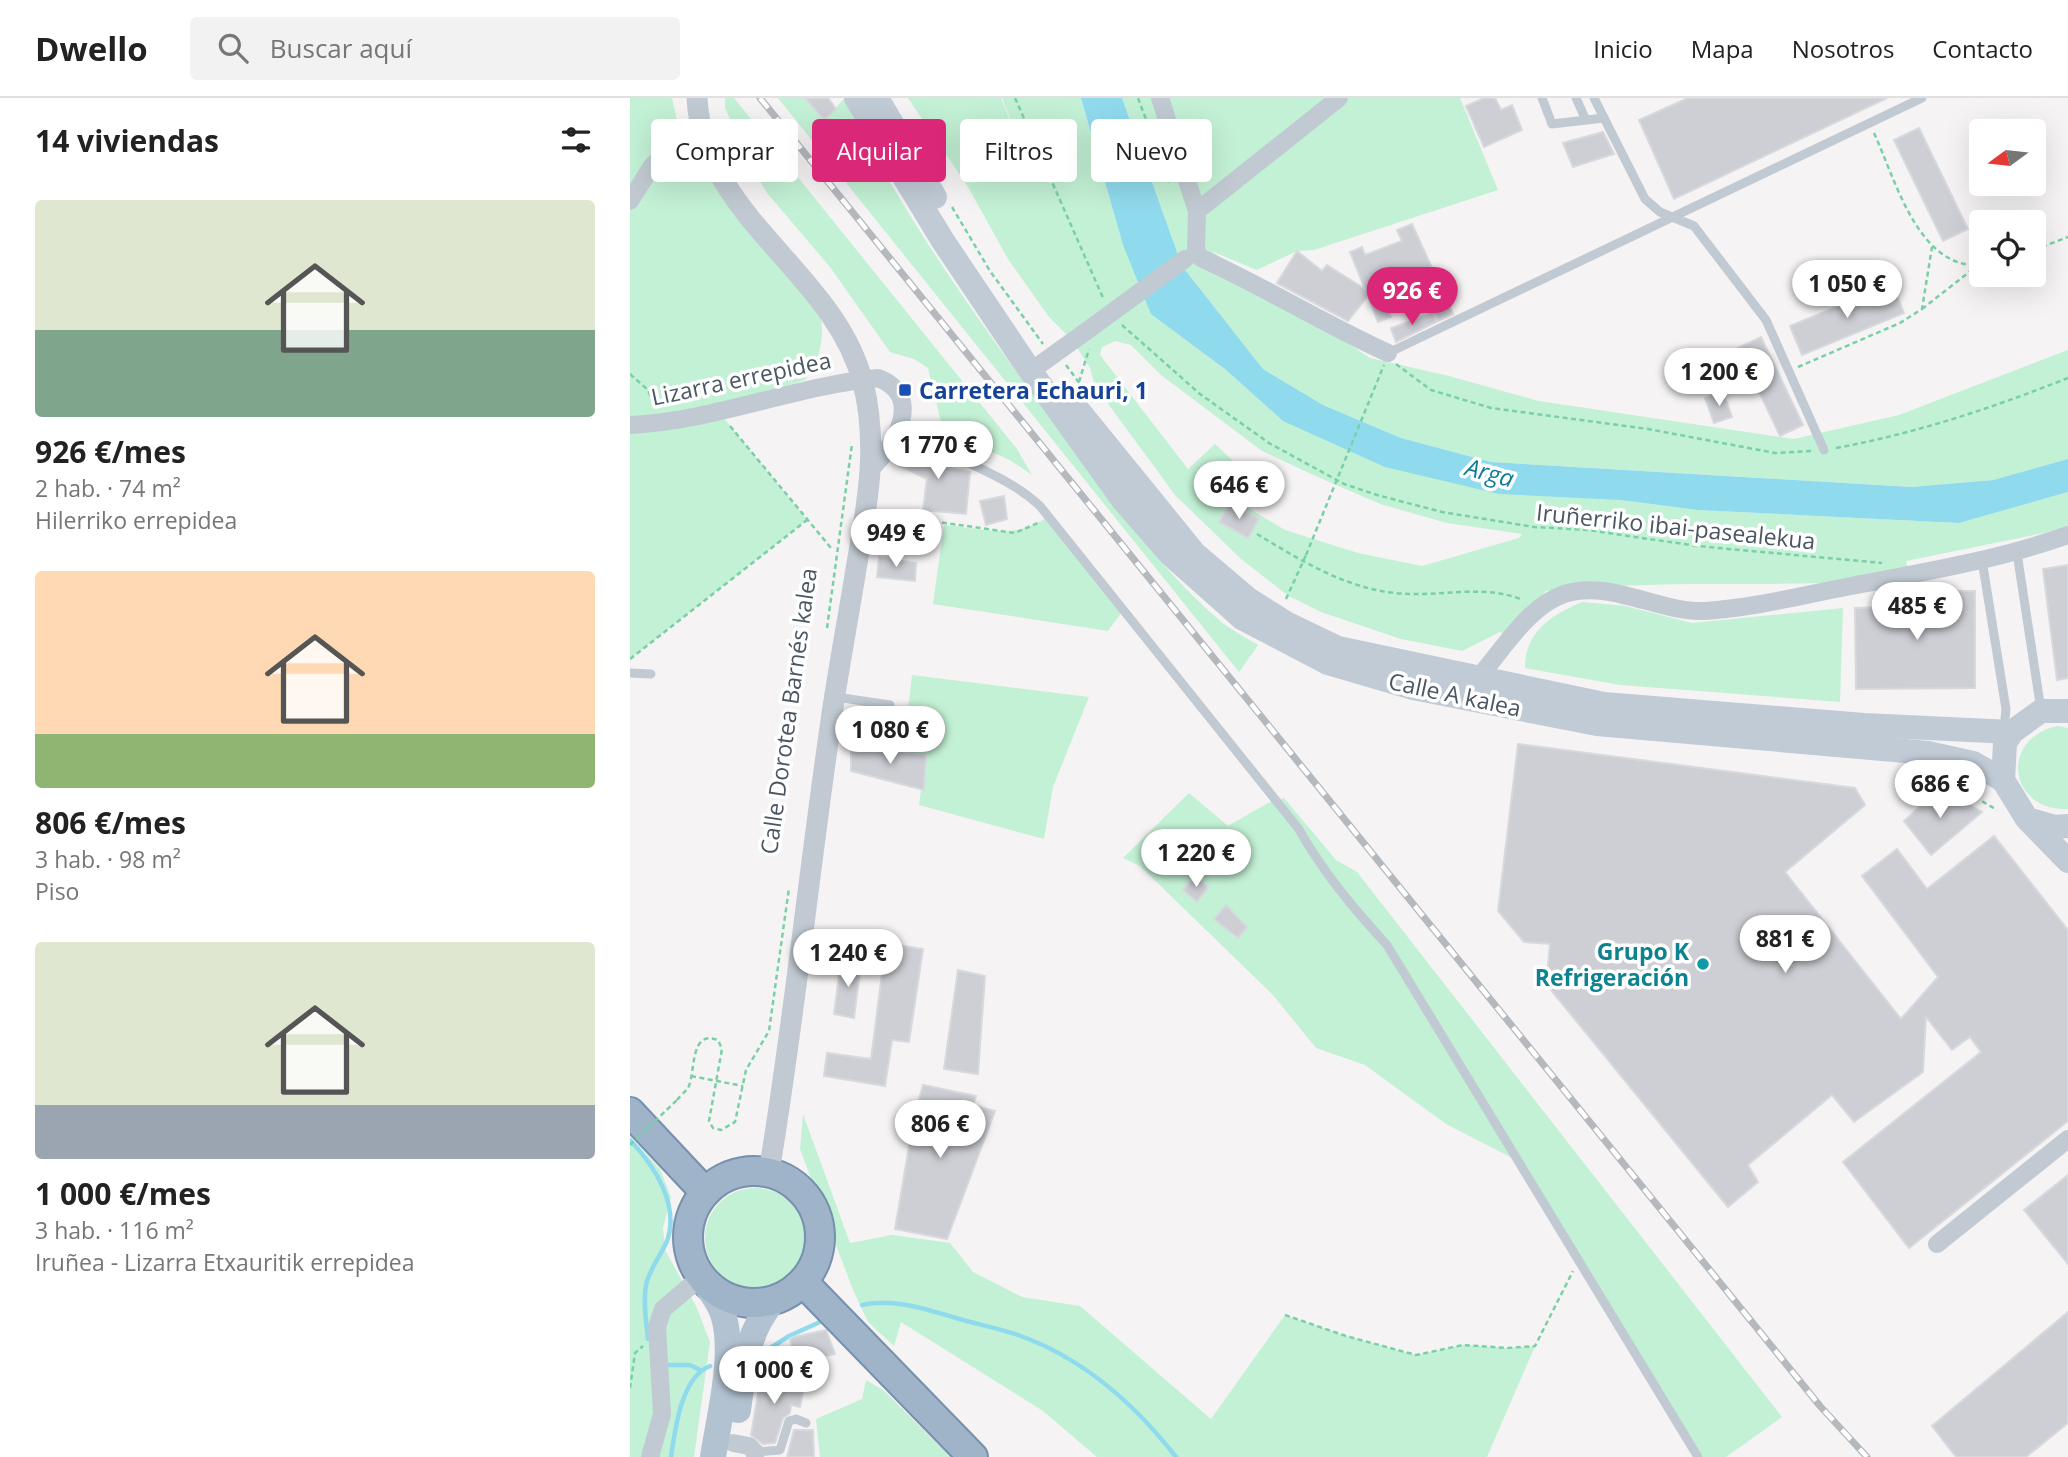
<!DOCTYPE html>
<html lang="es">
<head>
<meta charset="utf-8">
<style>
  body { margin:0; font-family:"Open Sans",sans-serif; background:#f2f2f2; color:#222; height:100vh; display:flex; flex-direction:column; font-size:26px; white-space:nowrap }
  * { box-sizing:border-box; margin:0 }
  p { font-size:23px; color:#767676 }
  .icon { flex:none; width:38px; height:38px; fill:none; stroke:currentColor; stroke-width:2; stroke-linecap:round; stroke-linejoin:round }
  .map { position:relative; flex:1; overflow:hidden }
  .details { display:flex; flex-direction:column; background:#fff; width:630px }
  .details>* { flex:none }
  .guide { position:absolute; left:21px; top:21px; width:665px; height:63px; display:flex; gap:14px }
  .needle { width:46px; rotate:255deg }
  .controls { position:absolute; left:1339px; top:21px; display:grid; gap:14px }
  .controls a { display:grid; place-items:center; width:77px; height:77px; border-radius:7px; background:#fff; box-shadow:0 7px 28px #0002; font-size:35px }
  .price { position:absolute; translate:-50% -60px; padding:0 16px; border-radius:24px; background:#fff; color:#222; font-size:23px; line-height:46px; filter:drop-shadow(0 2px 4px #0008) }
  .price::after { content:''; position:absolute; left:50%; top:42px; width:21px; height:16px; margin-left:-10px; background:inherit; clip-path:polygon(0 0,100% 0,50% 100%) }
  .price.selected { background:#db2777; color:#fff }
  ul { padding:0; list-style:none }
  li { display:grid; align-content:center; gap:14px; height:371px; padding:0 35px }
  li span { display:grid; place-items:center; height:217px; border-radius:7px; color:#555 }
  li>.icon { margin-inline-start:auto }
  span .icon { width:126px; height:126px; fill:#fffc; stroke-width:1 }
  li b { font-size:30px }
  h2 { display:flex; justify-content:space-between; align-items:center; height:84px; padding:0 35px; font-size:30px }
  .chip { padding:0 24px; border-radius:7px; background:#fff; box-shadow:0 7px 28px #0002; font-size:24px; line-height:63px }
  .chip.selected { background:#db2777; color:#fff }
  header { display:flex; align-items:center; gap:42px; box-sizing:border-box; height:98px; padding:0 35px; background:#fff; border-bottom:2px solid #e0e0e0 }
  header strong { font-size:33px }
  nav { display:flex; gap:38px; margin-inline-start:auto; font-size:24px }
  .search { width:490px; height:63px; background:#f2f2f2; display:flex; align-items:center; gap:18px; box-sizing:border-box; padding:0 24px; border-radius:7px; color:#767676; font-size:26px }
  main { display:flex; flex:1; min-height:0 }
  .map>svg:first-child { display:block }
  .green { fill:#c3f1d5; fill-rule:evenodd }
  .water { fill:#90daee }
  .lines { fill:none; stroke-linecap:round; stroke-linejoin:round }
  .stream { stroke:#90daee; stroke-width:4.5 }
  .building { fill:#cdcfd5; stroke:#d7d9de; stroke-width:2 }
  .trunk-casing { stroke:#7690ad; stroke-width:32 }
  .path { stroke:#7ad0a6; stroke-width:2.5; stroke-dasharray:5 3.5; stroke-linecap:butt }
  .service { stroke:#c1cad2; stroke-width:9 }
  .minor { stroke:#c1cad2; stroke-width:18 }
  .tertiary { stroke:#c1cad2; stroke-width:21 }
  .secondary { stroke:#c1cbd6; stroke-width:24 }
  .primary { stroke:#b3c2d1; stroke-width:26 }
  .trunk { stroke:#9fb4c9; stroke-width:28 }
  .rail-casing { stroke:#b5b8bd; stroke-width:7 }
  .rail { stroke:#fff; stroke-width:4.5; stroke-dasharray:13; stroke-linecap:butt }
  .path-bridge { stroke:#7ad0a6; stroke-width:2.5; stroke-dasharray:5 3.5; stroke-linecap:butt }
  .minor-bridge { stroke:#c1cad2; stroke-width:18 }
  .transit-dot { fill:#1a4fb4; stroke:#fff; stroke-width:2.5 }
  .culture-dot { fill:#0f9aa8; stroke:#fff; stroke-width:2.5 }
  .labels { text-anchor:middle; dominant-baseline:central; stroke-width:7; stroke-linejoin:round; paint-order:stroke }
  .street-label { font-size:23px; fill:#4a5661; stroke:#fff }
  .transit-label { font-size:23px; font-weight:bold; fill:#164399; stroke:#fff; text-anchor:start }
  .culture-label { font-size:23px; font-weight:bold; fill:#0d838f; stroke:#fff; text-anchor:end }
  .water-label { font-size:24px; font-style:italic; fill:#0c7c9b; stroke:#fff }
</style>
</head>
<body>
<header>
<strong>Dwello</strong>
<div class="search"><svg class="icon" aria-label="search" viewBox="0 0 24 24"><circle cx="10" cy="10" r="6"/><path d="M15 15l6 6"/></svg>Buscar aquí</div>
<nav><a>Inicio</a><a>Mapa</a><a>Nosotros</a><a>Contacto</a></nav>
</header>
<main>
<section class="details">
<h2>14 viviendas<svg class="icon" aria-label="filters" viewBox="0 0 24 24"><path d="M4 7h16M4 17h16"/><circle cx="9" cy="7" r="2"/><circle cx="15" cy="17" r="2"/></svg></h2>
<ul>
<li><span style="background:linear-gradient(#dfe7d0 60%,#7fa58c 0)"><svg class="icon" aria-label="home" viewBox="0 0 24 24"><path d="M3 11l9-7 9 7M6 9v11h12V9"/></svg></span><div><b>926 €/mes</b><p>2 hab. · 74 m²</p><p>Hilerriko errepidea</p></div></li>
<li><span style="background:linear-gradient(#ffd9b3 75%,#8fb573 0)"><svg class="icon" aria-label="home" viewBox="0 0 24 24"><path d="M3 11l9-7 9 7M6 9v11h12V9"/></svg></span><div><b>806 €/mes</b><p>3 hab. · 98 m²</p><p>Piso</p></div></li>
<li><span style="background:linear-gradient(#dfe7d0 75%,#9aa5b1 0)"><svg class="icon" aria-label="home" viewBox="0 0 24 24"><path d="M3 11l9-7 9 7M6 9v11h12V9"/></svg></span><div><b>1 000 €/mes</b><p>3 hab. · 116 m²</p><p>Iruñea - Lizarra Etxauritik errepidea</p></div></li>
</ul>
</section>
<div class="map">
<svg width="1438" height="1359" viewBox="0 0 1438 1359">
  <rect width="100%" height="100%" fill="#f5f3f3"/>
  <g class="green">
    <path d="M0 0H42L53 49 72 31C84 56 93 86 109 109 128 137 169 168 184 195 197 220 194 262 175 282L89 309 96 323 177 422 0 561Z"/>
    <path d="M95 0H104L387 351 402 377 380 362 313 333 298 270 284 261 260 254 200 169 137 95 124 73 95 10Z"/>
    <path d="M148 0H175L194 22 215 0C271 115 345 218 421 321 470 387 526 468 588 521 599 531 615 539 628 547L609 574Z"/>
    <path d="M278 0H371L405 84 372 0H451L493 147 595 271 653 323 991 402 1067 412 1329 425 1438 394V430L1276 463 1279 477C1227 487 1172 485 1119 486 1051 486 984 486 916 493L875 536 870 534 832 553 771 541 691 514 657 497 610 460 545 397 465 288 460 270 443 243 419 219 378 161 338 89ZM485 243 501 247 531 277 632 353 681 376 750 406 817 425 892 436 889 440 792 468 728 455 655 432 618 410V377L585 346 558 371 470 257 472 249Z"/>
    <path d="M492 0H830L868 92 684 152 667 153 627 172 581 153 740 260 819 278 909 303 1164 341 1269 317 1438 252V361L1363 382 1281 389 861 364 771 340 693 307 633 271 552 168Z"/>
    <path d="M418 418 494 511 478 533 303 506 314 427C351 430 387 443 418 418Z"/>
    <path d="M952 504 995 508 1062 525 1213 510 1210 604 990 587 895 570C895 533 922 517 952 504Z"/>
    <path d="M282 577 459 599 423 689 414 741 289 707 296 657 273 654Z"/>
    <path d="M1428 628 1438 630V711C1378 713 1369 640 1428 628Z"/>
    <path d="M559 695 598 728 638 705 654 700 706 762 727 774 1152 1319 1096 1359H1067L890 1064 816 1026 735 967 686 950 642 896 510 768 493 760Z"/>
    <path d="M173 1016 220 1145 262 1137 320 1145 343 1174 392 1199 450 1208 581 1321 655 1217 716 1238 786 1257 833 1247 877 1250 905 1248 857 1359H467L413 1313 271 1224 264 1248 238 1224 223 1192 170 1051Z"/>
    <path d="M0 1040 30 1071 41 1099 33 1130 35 1152 66 1208 80 1244 64 1359H0Z"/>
    <circle cx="125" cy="1140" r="50"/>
    <path d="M236 1282 253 1292 321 1359H190L186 1321 232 1301Z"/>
  </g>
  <path class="water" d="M451 0H492L552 168 633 271 693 307 771 340 861 364 1281 389 1363 382 1438 361V394L1329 425 1067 412 991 402 869 396 755 369 653 323 595 271 521 216 493 147Z"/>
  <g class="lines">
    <g class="stream">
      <path d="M0 1042C24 1067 50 1107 37 1143 31 1157 19 1172 16 1187 13 1204 16 1224 18 1241"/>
      <path d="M232 1207C263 1200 296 1211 326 1220 346 1226 368 1230 388 1237 453 1260 504 1305 546 1359"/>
      <path d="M131 1256 159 1238 190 1224"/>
      <path d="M39 1267H60L70 1272"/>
      <path d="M41 1359C45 1332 51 1279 80 1268"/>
    </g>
  </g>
  <g class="building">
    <path d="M175 0H198L206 11 194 22Z"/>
    <path d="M854 0H865L871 12 882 7 892 32 854 49 836 8Z"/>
    <path d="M1058 0H1257L1044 101 1009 22Z"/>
    <path d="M1289 30 1338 131 1313 143 1264 42Z"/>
    <path d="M973 34 984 56 943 69 933 45Z"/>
    <path d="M782 126 823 216 808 223 794 191 755 206 761 219 748 224 738 198 718 223 647 185 667 153 692 173 697 167 735 191 720 154 732 149 735 157 772 143 767 132Z"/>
    <path d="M1262 186 1274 215 1172 257 1160 228Z"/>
    <path d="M803 215 806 224 766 244 761 230Z"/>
    <path d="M1131 239 1173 327 1150 338 1108 250Z"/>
    <path d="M1093 294 1102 319 1084 325 1075 300Z"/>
    <path d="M275 344 309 358 305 367 340 374 336 416 293 412 297 381 268 367Z"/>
    <path d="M374 398 377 421 356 427 350 403Z"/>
    <path d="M600 405 629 421 618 440 589 424Z"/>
    <path d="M249 459 286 465 285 483 247 479Z"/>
    <path d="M1438 467V580L1427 582 1413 471Z"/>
    <path d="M1288 493H1345V590L1226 591 1225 510 1257 509 1256 502Z"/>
    <path d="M888 646 1225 690 1235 707 1155 774 1271 921 1308 879 1232 778 1267 751 1297 791 1364 738 1438 832V1023L1279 1150 1213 1064 1351 954 1340 939 1322 952 1296 919 1293 974 1224 1024 1202 997 1118 1067 1128 1084 1098 1109 916 886 920 846 894 844 868 813Z"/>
    <path d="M221 648 296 657 294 692 221 673Z"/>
    <path d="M1310 690 1352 714 1301 757 1274 723Z"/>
    <path d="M566 777 578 790 567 804 553 792Z"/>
    <path d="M596 807 617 829 608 840 584 821Z"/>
    <path d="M256 845 293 851 279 944 262 942 255 988 194 978 197 955 241 961Z"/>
    <path d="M211 863 231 865 224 920 204 916Z"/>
    <path d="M328 872 355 878 348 976 314 971Z"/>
    <path d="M293 987 346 998 343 1007 365 1013 317 1141 265 1131 284 1019Z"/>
    <path d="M1438 1077V1166L1394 1112Z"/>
    <path d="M1438 1214V1325L1396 1359H1326L1302 1328Z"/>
    <path d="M196 1232 205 1256 165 1264 160 1240Z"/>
    <path d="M131 1277 164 1280 167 1293 173 1294 170 1309 161 1307 160 1315 153 1320 145 1345 133 1346 121 1337Z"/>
    <path d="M164 1332H183L184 1359H157Z"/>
  </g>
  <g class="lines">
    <g class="trunk-casing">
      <g id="trunk">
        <path d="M0 1014 75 1094"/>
        <circle cx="124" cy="1139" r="66"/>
        <path d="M173 1184 343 1359"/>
      </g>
    </g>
    <g class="path">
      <path d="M385 0 474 202"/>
      <path d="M508 0 540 85"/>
      <path d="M1244 35C1265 80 1288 172 1351 167"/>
      <path d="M322 109 360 173 413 246"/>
      <path d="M1404 152 1438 139"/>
      <path d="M1292 211 1347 168"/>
      <path d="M492 227 570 296 639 345 714 386 747 397 812 414 904 429 958 432 1067 448 1252 465"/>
      <path d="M766 266 801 292 861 310 1018 331 1145 355 1182 353"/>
      <path d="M436 267 453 290"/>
      <path d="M1168 269 1270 225 1292 211 1302 149"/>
      <path d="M0 276 18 292 25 310"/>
      <path d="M449 284 459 251"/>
      <path d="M100 328 201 450"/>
      <path d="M1206 350C1287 335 1362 310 1438 280"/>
      <path d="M253 416 385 435 410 424"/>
      <path d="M627 436C670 462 715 490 765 495 808 500 852 485 893 502"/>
      <path d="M656 501 676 457"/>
      <path d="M197 530 222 346"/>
      <path d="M0 561 177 422"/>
      <path d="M1339 686 1338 695 1367 712"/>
      <path d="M61 978 113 988"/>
      <path d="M47 1002C50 998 55 994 58 990 66 975 59 931 88 942L92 951 79 1023 83 1030 91 1032 105 1024 116 972 139 933 159 790"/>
      <path d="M655 1217 716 1238 786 1257 833 1247 877 1250 905 1248 943 1173"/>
      <path d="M0 1290 5 1255 13 1248"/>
    </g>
    <g class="service">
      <path d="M912 0 922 26 974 20"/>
      <path d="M946 0 955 20"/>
      <path d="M964 0 1015 101 1030 114 1064 128 1136 222 1194 352"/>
      <path d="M758 255 1292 0"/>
      <path d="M272 322C311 362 370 370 410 408L668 730C693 774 723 810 757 847L1068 1359"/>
      <path d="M1387 455 1411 612"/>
      <path d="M1352 462 1376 611 1374 631"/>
      <path d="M0 575 21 576"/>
      <path d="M206 599 260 607 256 637"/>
      <path d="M116 1269 167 1273 173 1278V1287"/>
      <path d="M125 1354 150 1352 159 1323 166 1321 176 1325"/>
    </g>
    <g class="minor">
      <path d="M530 0 567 113 566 153 571 160C635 189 694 226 758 255"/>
      <path d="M0 103 22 68 47 41 72 31"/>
      <path d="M567 113 709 0"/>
      <path d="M412 265 458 232"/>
      <path d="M0 327C85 323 164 288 248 280 295 298 265 347 241 371"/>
      <path d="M848 580C873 552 897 509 934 496 980 481 1029 515 1075 513 1124 510 1173 497 1221 488 1294 474 1368 462 1438 437"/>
      <path d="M1307 1146 1438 1041"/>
      <path d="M103 1345 119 1348 125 1354V1359"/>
      <path d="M20 1359 32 1316 27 1229 33 1211 71 1179"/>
    </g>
    <path class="tertiary" d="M67 0C73 120 205 174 233 285 249 348 237 408 226 471 218 522 208 572 201 623 179 773 164 924 139 1074"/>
    <g class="secondary">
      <path d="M226 0 313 143 399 271 493 402 539 455 612 520 698 565 783 590 967 626 1298 655 1343 665 1373 682"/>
      <path d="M247 0 305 99"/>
      <path d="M444 307 565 456 618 501 656 525 708 550 974 606 1234 627 1382 634"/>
      <path d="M1438 613H1411L1382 634 1375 645 1373 682 1397 721 1425 729 1438 728"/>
      <path d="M1400 724 1438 763"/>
    </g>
    <g class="primary">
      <path d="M71 1179C78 1190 89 1203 93 1216 106 1255 89 1319 83 1359"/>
      <path d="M108 1312C114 1271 116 1234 144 1202"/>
    </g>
    <use href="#trunk" class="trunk"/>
    <g class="rail-casing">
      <path id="rail" d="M130 0 1190 1308 1237 1359"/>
    </g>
    <use href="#rail" class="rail"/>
    <g class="path-bridge">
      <path d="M676 457 754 267"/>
      <path d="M0 1047 47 1002"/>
    </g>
    <path class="minor-bridge" d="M458 232 555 161"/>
  </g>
  <rect class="transit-dot" x="268" y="285" width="14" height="14" rx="3.5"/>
  <circle class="culture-dot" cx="1073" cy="866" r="7"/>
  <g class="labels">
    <g class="street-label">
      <text transform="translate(111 280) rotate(-12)">Lizarra errepidea</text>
      <text transform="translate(1046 428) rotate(6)">Iruñerriko ibai-pasealekua</text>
      <text transform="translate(825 596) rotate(12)">Calle A kalea</text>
      <text transform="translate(158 613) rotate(-82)">Calle Dorotea Barnés kalea</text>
    </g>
    <g class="transit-label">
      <text x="289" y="292">Carretera Echauri, 1</text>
    </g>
    <g class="culture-label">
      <text x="1059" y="853">Grupo K<tspan x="1059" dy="26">Refrigeración</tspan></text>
    </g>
    <g class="water-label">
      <text transform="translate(860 374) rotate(15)">Arga</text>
    </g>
  </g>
</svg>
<div class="controls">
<a><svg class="needle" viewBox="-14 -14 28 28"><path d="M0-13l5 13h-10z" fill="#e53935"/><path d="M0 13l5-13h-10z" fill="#767676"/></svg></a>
<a><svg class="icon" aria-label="locate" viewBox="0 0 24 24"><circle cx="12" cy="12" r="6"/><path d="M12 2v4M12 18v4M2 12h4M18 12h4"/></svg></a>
</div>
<b class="price" style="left:1217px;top:222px">1 050 €</b>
<b class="price selected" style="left:782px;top:229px">926 €</b>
<b class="price" style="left:1089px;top:310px">1 200 €</b>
<b class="price" style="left:308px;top:383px">1 770 €</b>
<b class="price" style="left:609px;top:423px">646 €</b>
<b class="price" style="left:266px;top:471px">949 €</b>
<b class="price" style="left:1287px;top:544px">485 €</b>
<b class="price" style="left:260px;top:668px">1 080 €</b>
<b class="price" style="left:1310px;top:722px">686 €</b>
<b class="price" style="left:566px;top:791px">1 220 €</b>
<b class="price" style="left:1155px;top:877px">881 €</b>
<b class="price" style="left:218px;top:891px">1 240 €</b>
<b class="price" style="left:310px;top:1062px">806 €</b>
<b class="price" style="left:144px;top:1308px">1 000 €</b>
<div class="guide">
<a class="chip">Comprar</a>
<a class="chip selected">Alquilar</a>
<a class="chip">Filtros</a>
<a class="chip">Nuevo</a>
</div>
</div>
</main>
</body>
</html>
